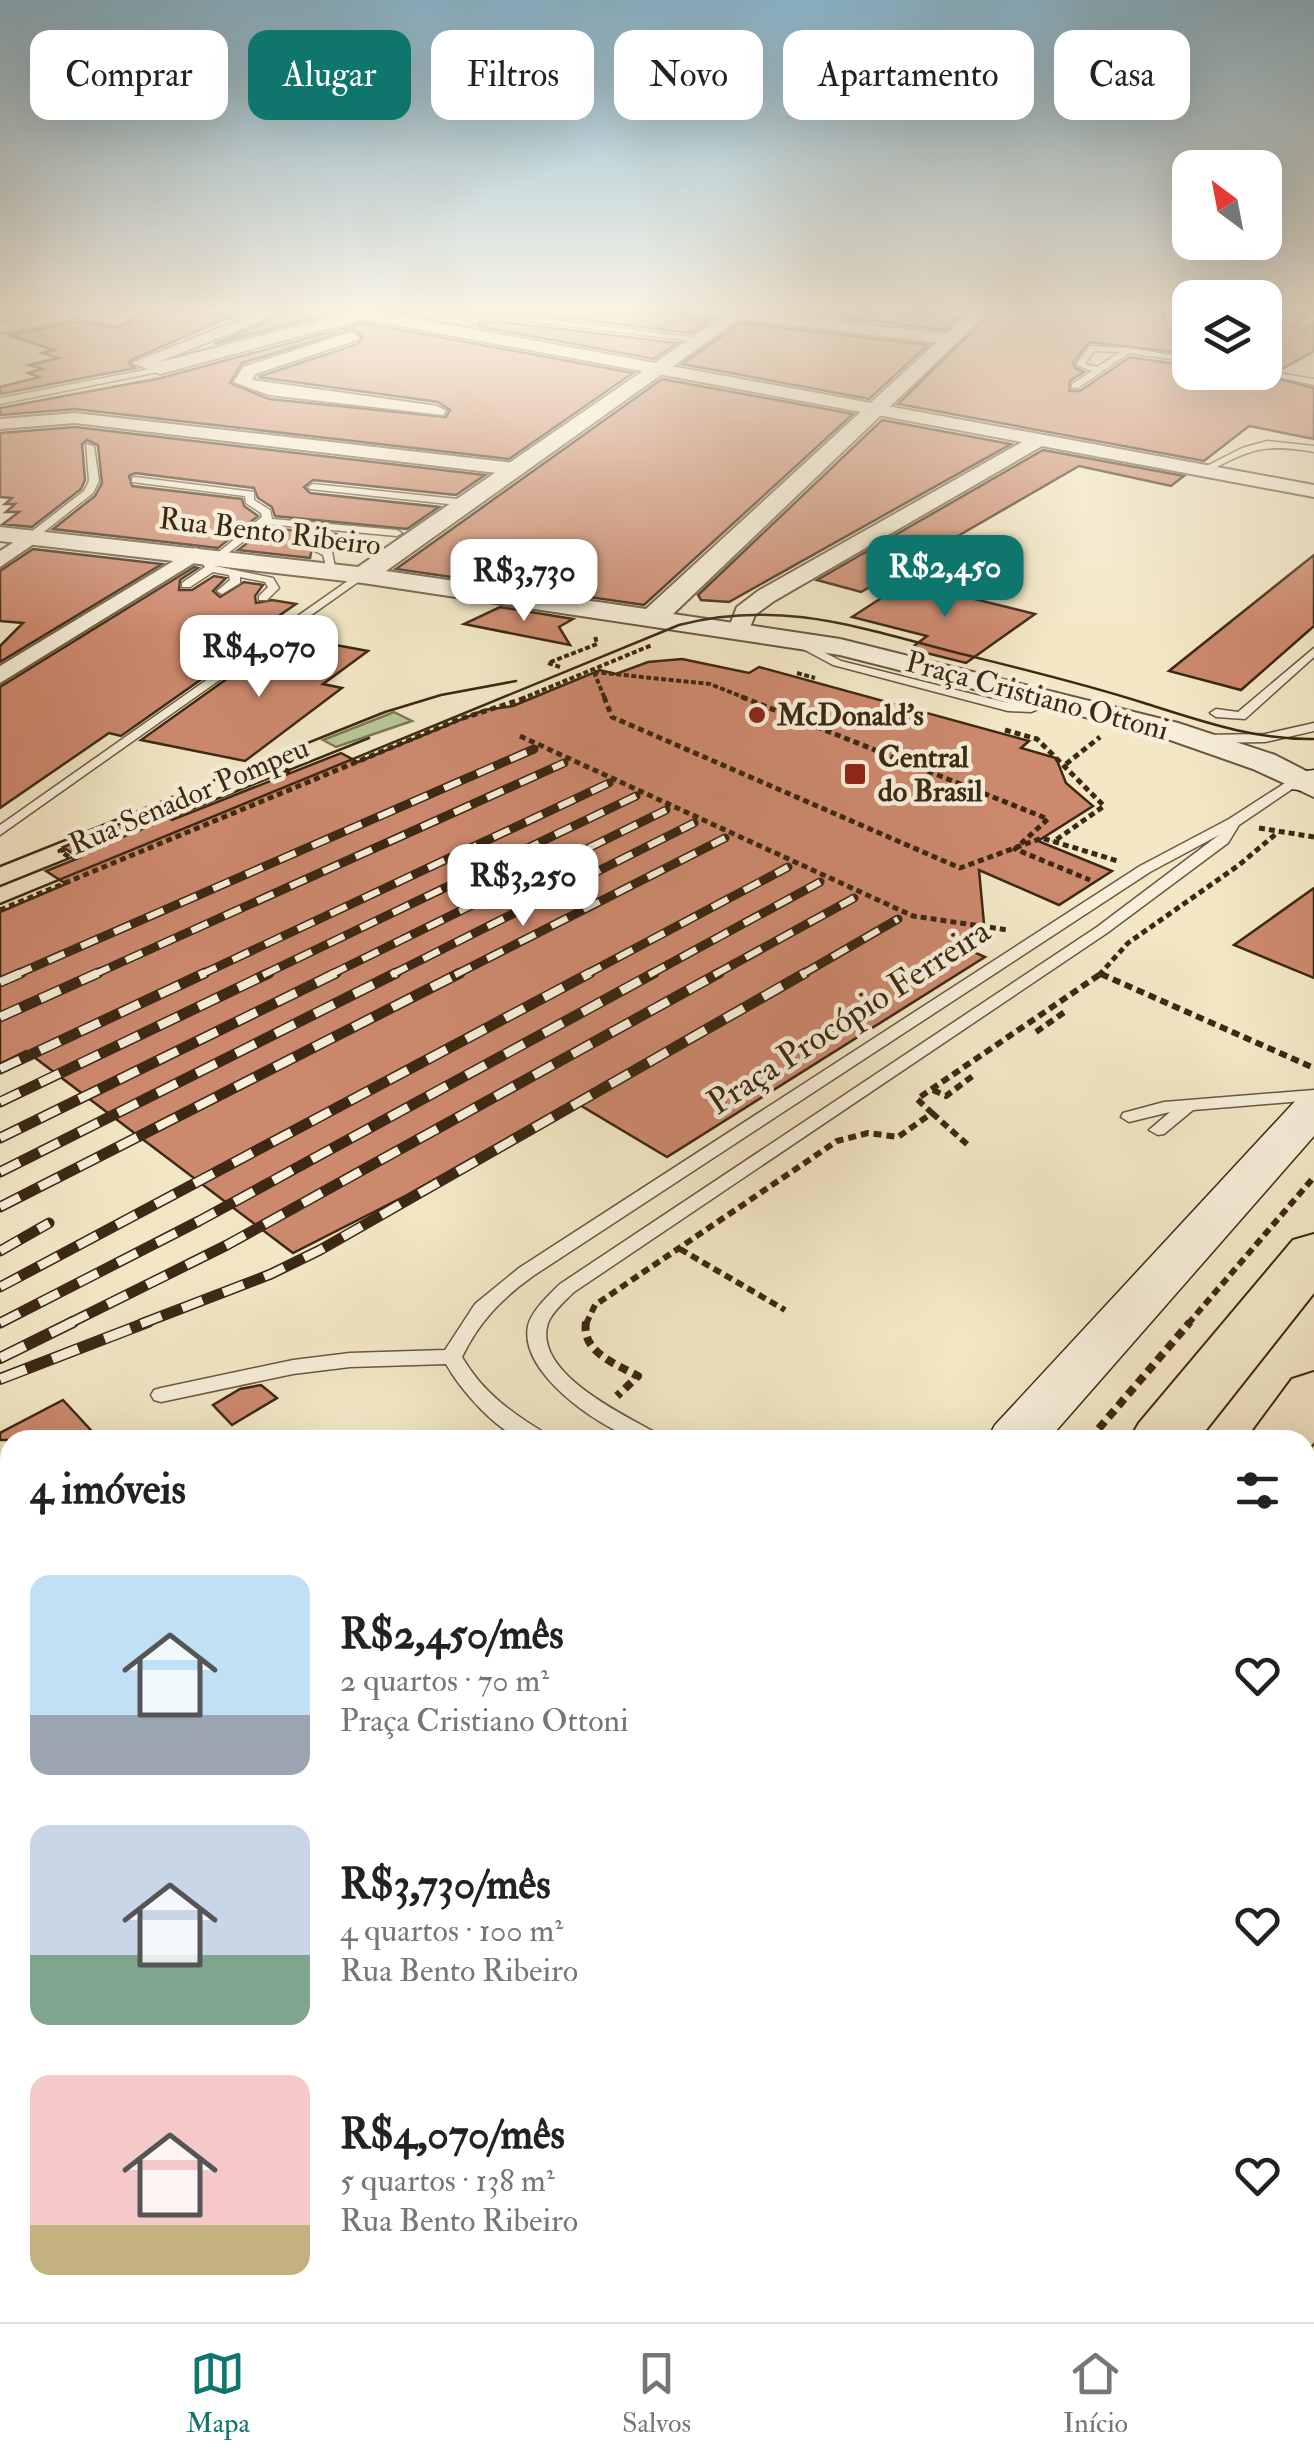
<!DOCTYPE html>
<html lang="pt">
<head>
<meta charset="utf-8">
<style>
  body { margin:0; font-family:"IM FELL Double Pica",serif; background:#f6f6f6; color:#222; height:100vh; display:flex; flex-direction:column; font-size:38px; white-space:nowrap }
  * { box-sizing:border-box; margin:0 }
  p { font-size:32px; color:#767676 }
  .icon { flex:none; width:55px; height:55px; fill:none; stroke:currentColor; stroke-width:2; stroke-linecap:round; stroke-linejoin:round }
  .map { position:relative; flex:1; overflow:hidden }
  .panel { position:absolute; left:0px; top:1430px; width:1315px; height:892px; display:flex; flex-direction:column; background:#fff; border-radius:30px 30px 0 0; box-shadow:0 10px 40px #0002 }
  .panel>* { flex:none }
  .guide { position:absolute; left:30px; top:30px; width:1255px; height:90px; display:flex; gap:20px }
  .needle { width:65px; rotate:328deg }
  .tools { position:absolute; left:1172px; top:150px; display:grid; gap:20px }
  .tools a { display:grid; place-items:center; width:110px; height:110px; border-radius:20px; background:#fff; box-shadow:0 10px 40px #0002; font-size:50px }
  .price { position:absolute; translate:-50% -85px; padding:0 22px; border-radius:20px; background:#fff; color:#222; font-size:32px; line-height:65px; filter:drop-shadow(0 2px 5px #0008) }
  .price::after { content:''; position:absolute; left:50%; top:60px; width:30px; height:22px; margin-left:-15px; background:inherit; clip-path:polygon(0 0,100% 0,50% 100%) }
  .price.on { background:#0f766e; color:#fff }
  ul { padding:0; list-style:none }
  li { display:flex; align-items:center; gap:30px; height:250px; padding:0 30px }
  li span { display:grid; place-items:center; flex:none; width:280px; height:200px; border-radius:20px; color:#555 }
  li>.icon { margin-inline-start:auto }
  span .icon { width:120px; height:120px; fill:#fffc; stroke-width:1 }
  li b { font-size:42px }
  h2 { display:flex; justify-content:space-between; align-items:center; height:120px; padding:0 30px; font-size:42px }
  .pill { padding:0 35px; border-radius:20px; background:#fff; box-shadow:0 10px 40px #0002; font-size:35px; line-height:90px }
  .pill.on { background:#0f766e; color:#fff }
  .tab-bar { display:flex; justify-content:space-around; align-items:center; height:140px; border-top:2px solid #e0e0e0; background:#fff; font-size:28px; color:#767676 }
  .tab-bar a { display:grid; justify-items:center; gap:5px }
  .tab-bar .on { color:#0f766e }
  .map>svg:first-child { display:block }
  .green { fill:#b9c697; stroke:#7a7755; stroke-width:2.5 }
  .building { fill:#cd896e; stroke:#3c2813; stroke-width:2.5; fill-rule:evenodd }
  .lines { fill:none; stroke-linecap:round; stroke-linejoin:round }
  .service-casing { stroke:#6a5840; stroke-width:3 }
  .minor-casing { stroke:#6a5840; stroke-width:4 }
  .tertiary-casing { stroke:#6a5840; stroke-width:4 }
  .secondary-casing { stroke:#3c2813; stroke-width:3 }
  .primary-casing { stroke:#3c2813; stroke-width:4 }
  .path-far3 { stroke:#3c2813; stroke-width:4; stroke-dasharray:5 2.5; stroke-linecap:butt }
  .path-far2 { stroke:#3c2813; stroke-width:5; stroke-dasharray:6 4; stroke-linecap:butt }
  .path-far1 { stroke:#3c2813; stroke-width:6; stroke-dasharray:8 5; stroke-linecap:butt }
  .path { stroke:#3c2813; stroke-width:8; stroke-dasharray:9 6; stroke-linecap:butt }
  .service { fill:#f7efda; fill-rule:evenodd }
  .minor { fill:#f7efda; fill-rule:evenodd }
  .tertiary { fill:#f7efda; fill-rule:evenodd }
  .secondary { fill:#f7efda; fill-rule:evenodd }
  .primary { fill:#f3e7c6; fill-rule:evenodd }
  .tram { stroke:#3c2813; stroke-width:2.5 }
  .rail-far2-casing { stroke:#3c2813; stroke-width:9 }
  .rail-far1-casing { stroke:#3c2813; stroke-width:11 }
  .rail-casing { stroke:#3c2813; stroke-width:12 }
  .rail-far2 { stroke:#f7efda; stroke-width:6; stroke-dasharray:18; stroke-linecap:butt }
  .rail-far1 { stroke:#f7efda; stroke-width:8; stroke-dasharray:22; stroke-linecap:butt }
  .rail { stroke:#f7efda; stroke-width:9; stroke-dasharray:28; stroke-linecap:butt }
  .poi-dot { fill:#8f2418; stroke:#f7efda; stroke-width:4 }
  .labels { text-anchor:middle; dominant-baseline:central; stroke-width:9; stroke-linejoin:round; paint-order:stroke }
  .far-street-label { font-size:30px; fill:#3c2813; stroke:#f7efda }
  .far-poi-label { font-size:30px; font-weight:bold; fill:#3c2813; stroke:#f7efda; text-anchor:start }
  .street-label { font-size:35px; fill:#3c2813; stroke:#f7efda }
</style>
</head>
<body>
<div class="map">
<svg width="1314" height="2322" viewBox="0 0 1314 2322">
  <rect width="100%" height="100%" fill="#f3e7c6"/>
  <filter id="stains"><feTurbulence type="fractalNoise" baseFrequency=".002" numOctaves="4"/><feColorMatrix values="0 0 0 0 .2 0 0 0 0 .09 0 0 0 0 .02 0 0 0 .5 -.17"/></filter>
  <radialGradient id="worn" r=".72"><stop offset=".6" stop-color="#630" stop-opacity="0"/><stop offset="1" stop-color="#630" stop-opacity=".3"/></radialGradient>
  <path class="green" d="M394 712 412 721 336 747 323 740Z"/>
  <g class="building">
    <path d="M158 306H255L131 360 129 364 135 368 0 394V387L39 377 28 373 42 369 29 365 58 358 42 353 54 350 8 335 76 322 119 328Z"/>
    <path d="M281 306H358L214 344 261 325Z"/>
    <path d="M370 306H670L681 316 711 319 691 333 495 309 468 317 433 313 426 317Z"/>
    <path d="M759 306H970L945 330Z"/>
    <path d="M998 306H1165L1163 323 1190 327V354L1089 342 1073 363 1075 368 1084 372 1070 381 1069 391H1080L1130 357 1190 366V372H1251L1314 388V439L1249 426 1204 461 898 404Z"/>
    <path d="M1265 306H1314V311L1290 325 1300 332 1314 324V351L1280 370 1265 367Z"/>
    <path d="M495 321 677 343 654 359 477 326Z"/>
    <path d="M363 323 633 373 509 459 75 409 0 415V408L161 378ZM353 329 363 336 358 344 258 377 438 402 450 410 446 417 269 399 230 383 242 363Z"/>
    <path d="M740 323 928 345 869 399 682 364Z"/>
    <path d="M662 379 853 414 644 605 396 569Z"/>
    <path d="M882 420 1011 444 729 602 701 600 698 595Z"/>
    <path d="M75 427 485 475 456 495 313 480 304 487 310 493 439 507 407 529 275 516 272 507 258 498 254 488 135 473 129 476 132 486 242 499 244 506 258 516 218 548 53 529 95 496 102 483 98 445 87 440 82 444 85 480 81 489 32 527 3 524 19 512H6L15 504H5L12 498 0 497V433Z"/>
    <path d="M1043 450 1184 476 1171 486 1079 466 861 592 817 580Z"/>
    <path d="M267 528 336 534 324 545 313 544 310 558 238 550Z"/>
    <path d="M33 549 162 564 0 662V646L23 623 0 621V571Z"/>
    <path d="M1314 555V626L1241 690 1169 671Z"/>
    <path d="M194 567 198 568 180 580 179 590H192L214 576 226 578 213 591 220 597 244 582 263 585 255 596 256 603 272 600 296 604 257 631 267 633 121 736 109 733 0 808V687Z"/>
    <path d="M906 582 1035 614 966 663 910 649 927 636 852 617Z"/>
    <path d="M500 607 573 619 559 627 570 645 464 624Z"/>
    <path d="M287 636 368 651 323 684 342 688 245 761 141 740Z"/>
    <path d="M682 659 749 673 759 667 1029 741 1021 748 1056 758 1066 783 1093 806 1038 841 1112 871 1059 905 979 870 984 924 969 950 985 957 667 1157 573 1101 407 1195 293 1253 26 1051 0 1064V912L66 884 46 871 79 858 63 847 164 806 172 820 341 753 358 762 484 710 513 706 600 670 616 674 648 662Z"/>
    <path d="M1314 888V978L1234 945Z"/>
    <path d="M261 1385 277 1398 232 1425 213 1405 240 1389Z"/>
    <path d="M63 1400 100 1440H0V1433Z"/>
  </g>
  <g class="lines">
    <g class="service-casing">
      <g id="service">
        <path d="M495 313 700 338 704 340 700 342 495 317 468 325 429 319 433 317 468 321Z"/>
        <path d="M1314 315V320L1301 328 1294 326Z"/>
        <path d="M1089 346 1128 348 1190 358V362L1129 353 1078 388H1072V384L1092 371 1076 365ZM1094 351 1120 352 1097 367 1085 364Z"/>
        <path d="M160 367 163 371 0 404V398Z"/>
        <path d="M1265 371 1314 379V385L1255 372Z"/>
        <path d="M1267 441 1314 446V452C1264 443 1251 449 1207 472L1199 470 1242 448Z"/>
        <path d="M86 444 94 446 99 481 93 493 35 539H27V535L84 491 89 481Z"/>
        <path d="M135 477 254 492V500L270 510 272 519 397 530 402 533 397 536 266 524 219 560 215 559V555L262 517 261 513 246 503 245 496 132 482V478Z"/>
        <path d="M313 484 467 500 472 503 467 506 310 489 308 487Z"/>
        <path d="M315 547 332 551 336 573H328L323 555 315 551Z"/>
        <path d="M202 552 215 566 273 578 279 588 267 600H259V596L268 587 265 582 240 577V583L222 594 217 591 230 580 229 575 213 572 190 587H182V583L205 567 197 555Z"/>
        <path d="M359 573 368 575 0 835V825Z"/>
        <path d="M794 637 841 661 1008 703 1030 704 1056 695 1062 699 1031 712 1008 711 833 665 790 642V638Z"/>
        <path d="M1314 648V657L1245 719 1216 717 1210 713 1216 709 1238 712Z"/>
        <path d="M1314 723V731L1265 742 1201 743 1195 739 1201 735 1265 734Z"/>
        <path d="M1299 774 1304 775V781L1239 825 1228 843 1107 933 574 1292C565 1301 552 1312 548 1323 532 1373 626 1416 660 1435L663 1440C654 1440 642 1442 633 1438 596 1425 519 1372 528 1326 532 1310 549 1295 560 1284L1097 927 1219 835 1150 872 533 1276C501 1299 479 1322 462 1357 483 1393 513 1414 548 1435L551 1440C544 1440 534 1441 527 1440 498 1434 460 1389 446 1364L350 1367 293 1374 161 1402 154 1400 151 1395 154 1390 161 1388 293 1360 350 1353 445 1350 475 1304 519 1268 1140 866 1229 819Z"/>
        <path d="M1314 1090V1100L1193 1110 1164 1134 1158 1135 1149 1130 1170 1112 1129 1122 1121 1117 1123 1113 1164 1102Z"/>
        <path d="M10 1560V1579L0 1583V1564Z"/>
        <path d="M1314 1949V1986L1305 1990V1953Z"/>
        <path d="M1305 1990 1314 1994V2021L1305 2018Z"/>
        <path d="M10 2031V2064L0 2068V2036Z"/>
        <path d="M10 2224V2261L0 2265V2228Z"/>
      </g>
    </g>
    <g class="minor-casing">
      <g id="minor">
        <path d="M86 307H114L99 313C119 316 134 306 155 307L117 325 76 318 0 333V323Z"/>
        <path d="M261 307H278L259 322 156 363 363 309 1314 485V497L1042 446 774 601 755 615 746 637 738 639 727 632 737 607 758 591 1022 442 363 319 160 374 132 363 249 316Z"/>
        <path d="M673 307H715L948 334 956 339 948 344 681 312Z"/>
        <path d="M351 332 359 337 357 340 255 374 252 380 437 406 446 411 443 415 269 395 234 382 243 367Z"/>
        <path d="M75 413 515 463 524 469 515 475 75 423 0 429V419Z"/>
        <path d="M31 531 41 537 38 541 0 567V551Z"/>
        <path d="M195 548 202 550 205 554 202 558 0 683V666Z"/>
      </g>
    </g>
    <g class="tertiary-casing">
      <g id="tertiary">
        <path d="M736 307H756L386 571 646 609 975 307H994L673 614 840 639 1178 723 1275 755 1314 775V797L1253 769 1156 735 840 655 363 583 0 541V527L358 567Z"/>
        <path d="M1305 1828 1314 1831V1890L1305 1887Z"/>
      </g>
    </g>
    <g class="secondary-casing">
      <g id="secondary">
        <path d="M1314 770V792L1291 789 1286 781 1291 773Z"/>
        <path d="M1314 1094V1136L1048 1440H987L995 1425 1298 1098Z"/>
        <path d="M1314 1586V1646L1305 1649V1589Z"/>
        <path d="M181 2312H269L265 2322H177Z"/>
        <path d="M801 2312H887L883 2322H797Z"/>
      </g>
    </g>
    <g class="primary-casing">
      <g id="primary">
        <path d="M1314 1234V1293L1198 1440H1129L1139 1423 1293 1240Z"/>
        <path d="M1314 1372V1442L1305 1454V1440H1247L1292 1379Z"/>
        <path d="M396 2312H497L493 2322H392Z"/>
        <path d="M572 2312H672L668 2322H568Z"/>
      </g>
    </g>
    <g class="path-far3">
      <path d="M560 667 548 663 597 644 595 636"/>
      <path d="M594 672 605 699"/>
      <path d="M594 672 710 684 748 699"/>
      <path d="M797 673 815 678"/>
      <path d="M521 699 652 645"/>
    </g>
    <g class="path-far2">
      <path d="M604 697 612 717 960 868 1042 838 1118 861"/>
      <path d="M742 697 1048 819 1015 849 1090 880"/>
      <path d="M1005 730 1037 739 1104 806 1053 842"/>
      <path d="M520 736 913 916 1008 930"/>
      <path d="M1066 764 1100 737"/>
      <path d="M267 767 275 764 290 772"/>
      <path d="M1259 828 1314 837"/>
      <path d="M65 849 60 851 74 860"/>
      <path d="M0 910 460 719 529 697"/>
      <path d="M1099 975 1128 943 1239 865 1277 833"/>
    </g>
    <g class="path-far1">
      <path d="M1101 974 1314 1068"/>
      <path d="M1036 1032 1066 1011"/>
      <path d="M933 1090 946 1096 974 1075"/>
      <path d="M932 1113 969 1146"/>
      <path d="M680 1249 785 1310"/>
      <path d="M586 1324 595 1305 837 1141 868 1133 898 1137 932 1113 917 1099 1102 973"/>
      <path d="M1188 1324 1314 1177"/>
    </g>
    <g class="path">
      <path d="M586 1322C581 1352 616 1364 638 1376L617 1396"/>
      <path d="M1089 1440 1190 1322"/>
      <path d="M1305 1515 1314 1502"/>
      <path d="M1305 1721 1314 1726"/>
    </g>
    <use href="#service" class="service"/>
    <use href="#minor" class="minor"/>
    <use href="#tertiary" class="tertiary"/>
    <use href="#secondary" class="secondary"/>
    <use href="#primary" class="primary"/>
    <g class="tram">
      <path d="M0 866 385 712 441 695 516 681"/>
      <path d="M0 886 369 738"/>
      <path d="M0 904 679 625C778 599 858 627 954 652 1018 668 1082 683 1144 703 1201 721 1254 740 1314 739"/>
    </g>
    <g class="rail-far2-casing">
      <g id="rail-far2">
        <path d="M15 975 534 749"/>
        <path d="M93 975 564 763"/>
        <path d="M200 975 609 783"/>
        <path d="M263 975 636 796"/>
        <path d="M330 975 666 810"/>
        <path d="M391 975 694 823"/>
        <path d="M455 975 725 838"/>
        <path d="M585 975 788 867"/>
        <path d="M649 975 820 882"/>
        <path d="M714 975 854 898"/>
        <path d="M801 975 898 919"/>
      </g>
    </g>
    <g class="rail-far1-casing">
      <g id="rail-far1">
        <path d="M0 982 21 973"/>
        <path d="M0 1017 98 973"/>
        <path d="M0 1069 205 973"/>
        <path d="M0 1102 269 973"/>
        <path d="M0 1138 336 973"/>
        <path d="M0 1172 396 973"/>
        <path d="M0 1207 460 973"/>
        <path d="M0 1251 49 1223"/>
        <path d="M0 1287 590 973"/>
        <path d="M0 1323 199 1221 654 973"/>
        <path d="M68 1324 227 1245 719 973"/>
        <path d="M141 1324 271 1274 320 1250 805 973"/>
      </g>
    </g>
    <g class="rail-casing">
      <g id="rail">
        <path d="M0 1358 73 1322"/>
        <path d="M0 1379 148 1322"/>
      </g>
    </g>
    <use href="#rail-far2" class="rail-far2"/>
    <use href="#rail-far1" class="rail-far1"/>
    <use href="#rail" class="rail"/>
  </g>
  <linearGradient id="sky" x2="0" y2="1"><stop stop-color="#89b9d2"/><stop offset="0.49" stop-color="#faf4e5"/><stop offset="1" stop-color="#faf4e5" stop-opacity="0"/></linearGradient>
  <rect width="1314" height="632" fill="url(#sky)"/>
  <g class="poi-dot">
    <circle cx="757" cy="715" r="10"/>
    <rect x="843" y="762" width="24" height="24" rx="5"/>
  </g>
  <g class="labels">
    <g class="far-street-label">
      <text transform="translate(270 532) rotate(7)">Rua Bento Ribeiro</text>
      <text transform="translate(1037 696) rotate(15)">Praça Cristiano Ottoni</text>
      <text transform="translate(189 796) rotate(-23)">Rua Senador Pompeu</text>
    </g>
    <g class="far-poi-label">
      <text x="777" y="715">McDonald's</text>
      <text x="878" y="757">Central<tspan x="878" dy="34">do Brasil</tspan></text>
    </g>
    <g class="street-label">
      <text transform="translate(849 1017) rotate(-33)">Praça Procópio Ferreira</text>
    </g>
  </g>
  <rect width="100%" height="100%" filter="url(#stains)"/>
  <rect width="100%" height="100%" fill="url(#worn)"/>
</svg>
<div class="tools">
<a><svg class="needle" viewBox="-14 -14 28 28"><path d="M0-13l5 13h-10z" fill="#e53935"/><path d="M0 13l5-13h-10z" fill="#767676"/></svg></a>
<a><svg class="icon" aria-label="layers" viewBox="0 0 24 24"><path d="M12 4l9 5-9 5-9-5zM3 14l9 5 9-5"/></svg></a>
</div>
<b class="price on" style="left:945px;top:620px">R$2,450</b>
<b class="price" style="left:524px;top:624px">R$3,730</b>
<b class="price" style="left:259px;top:700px">R$4,070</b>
<b class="price" style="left:523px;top:929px">R$3,250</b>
<div class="guide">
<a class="pill">Comprar</a>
<a class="pill on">Alugar</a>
<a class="pill">Filtros</a>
<a class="pill">Novo</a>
<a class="pill">Apartamento</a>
<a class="pill">Casa</a>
</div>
<section class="panel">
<h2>4 imóveis<svg class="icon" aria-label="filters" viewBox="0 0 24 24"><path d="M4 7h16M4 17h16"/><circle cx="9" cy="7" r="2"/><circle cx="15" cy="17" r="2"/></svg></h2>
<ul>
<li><span style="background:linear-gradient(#bfe0f5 70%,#9aa5b1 0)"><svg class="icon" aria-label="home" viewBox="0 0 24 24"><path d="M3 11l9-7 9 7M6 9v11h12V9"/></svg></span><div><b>R$2,450/mês</b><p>2 quartos · 70 m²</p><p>Praça Cristiano Ottoni</p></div><svg class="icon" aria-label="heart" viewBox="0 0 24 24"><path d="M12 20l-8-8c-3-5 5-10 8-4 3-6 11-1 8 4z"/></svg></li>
<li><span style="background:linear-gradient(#c9d6e8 65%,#7fa58c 0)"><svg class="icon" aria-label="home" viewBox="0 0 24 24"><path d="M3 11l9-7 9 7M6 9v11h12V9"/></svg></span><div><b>R$3,730/mês</b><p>4 quartos · 100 m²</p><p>Rua Bento Ribeiro</p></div><svg class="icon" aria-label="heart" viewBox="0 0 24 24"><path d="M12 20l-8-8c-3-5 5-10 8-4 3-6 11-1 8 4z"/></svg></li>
<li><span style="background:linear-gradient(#f6c9c9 75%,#c2b280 0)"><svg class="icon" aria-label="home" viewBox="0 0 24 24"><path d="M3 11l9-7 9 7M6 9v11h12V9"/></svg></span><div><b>R$4,070/mês</b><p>5 quartos · 138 m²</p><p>Rua Bento Ribeiro</p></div><svg class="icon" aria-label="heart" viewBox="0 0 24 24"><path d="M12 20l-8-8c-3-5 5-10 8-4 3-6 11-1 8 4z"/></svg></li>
</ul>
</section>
</div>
<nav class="tab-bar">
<a class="on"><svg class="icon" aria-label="map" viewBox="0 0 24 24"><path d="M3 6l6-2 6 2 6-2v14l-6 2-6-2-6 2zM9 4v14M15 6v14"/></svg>Mapa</a>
<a><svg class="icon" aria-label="saved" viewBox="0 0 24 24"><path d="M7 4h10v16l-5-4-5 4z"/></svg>Salvos</a>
<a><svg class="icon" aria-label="home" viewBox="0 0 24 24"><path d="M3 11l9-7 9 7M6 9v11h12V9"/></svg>Início</a>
</nav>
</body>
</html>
